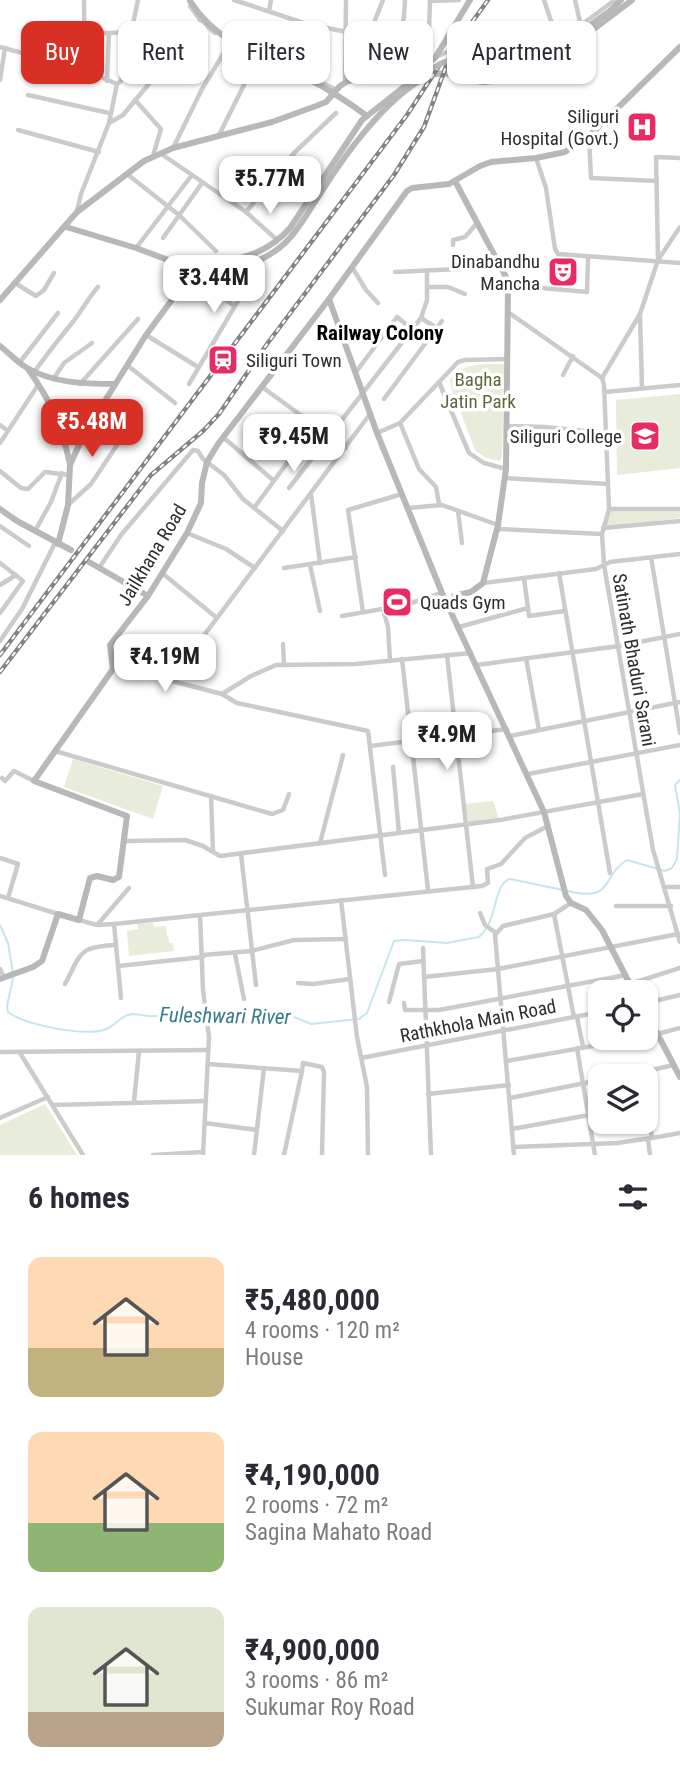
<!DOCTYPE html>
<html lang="en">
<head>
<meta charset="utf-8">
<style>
  body { margin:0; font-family:"Roboto Condensed",sans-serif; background:#f7f7f7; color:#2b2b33; height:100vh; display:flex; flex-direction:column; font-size:26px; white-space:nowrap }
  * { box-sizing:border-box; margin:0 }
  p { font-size:23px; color:#7c7c81 }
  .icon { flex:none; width:38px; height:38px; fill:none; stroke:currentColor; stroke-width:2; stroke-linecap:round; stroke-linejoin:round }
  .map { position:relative; height:1155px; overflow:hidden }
  .panel { display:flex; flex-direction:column; background:#fff; flex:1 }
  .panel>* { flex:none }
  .top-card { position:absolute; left:21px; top:21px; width:639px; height:63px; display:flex; gap:14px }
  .fabs { position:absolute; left:588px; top:980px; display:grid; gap:14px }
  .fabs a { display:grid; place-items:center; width:70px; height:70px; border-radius:14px; background:#fff; box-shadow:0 2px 5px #0004; font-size:35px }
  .price { position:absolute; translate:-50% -60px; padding:0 16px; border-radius:14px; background:#fff; color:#222; font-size:23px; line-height:46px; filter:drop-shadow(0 2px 4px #0008) }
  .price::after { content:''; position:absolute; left:50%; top:42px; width:21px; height:16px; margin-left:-10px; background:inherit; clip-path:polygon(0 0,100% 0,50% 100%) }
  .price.active { background:#d93025; color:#fff }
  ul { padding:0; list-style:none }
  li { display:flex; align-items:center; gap:21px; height:175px; padding:0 28px }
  li span { display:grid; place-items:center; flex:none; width:196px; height:140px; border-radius:14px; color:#555 }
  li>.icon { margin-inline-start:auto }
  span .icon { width:84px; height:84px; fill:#fffc; stroke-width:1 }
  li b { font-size:30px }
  h2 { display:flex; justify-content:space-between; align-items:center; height:84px; padding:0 28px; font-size:30px }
  .chip { padding:0 24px; border-radius:14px; background:#fff; box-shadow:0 2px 5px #0004; font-size:24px; line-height:63px }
  .chip.active { background:#d93025; color:#fff }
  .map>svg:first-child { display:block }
  .green { fill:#e8ecdb }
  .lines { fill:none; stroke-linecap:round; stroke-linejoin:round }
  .stream { stroke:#c6e6ec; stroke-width:2 }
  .street { stroke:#cbcbcb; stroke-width:4.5 }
  .secondary { stroke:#b8b8b8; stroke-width:6 }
  .rail-casing { stroke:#838383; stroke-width:4.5 }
  .rail { stroke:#fff; stroke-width:2; stroke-dasharray:5; stroke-linecap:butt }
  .secondary-bridge { stroke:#b8b8b8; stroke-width:6 }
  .labels { text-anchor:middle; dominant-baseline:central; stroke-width:7; stroke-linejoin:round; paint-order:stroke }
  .poi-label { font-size:19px; fill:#2e2e2e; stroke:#fff; text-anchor:end }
  .park-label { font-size:19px; fill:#5b6a3a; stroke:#fff }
  .street-label { font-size:19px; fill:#2e2e2e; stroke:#fff }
  .neighbourhood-label { font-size:21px; font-weight:bold; fill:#000; stroke:#fff }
  .water-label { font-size:21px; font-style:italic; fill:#387d8b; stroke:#fff }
</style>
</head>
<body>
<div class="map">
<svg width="680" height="1155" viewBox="0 0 680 1155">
  <rect width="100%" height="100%" fill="#fff"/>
  <g class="green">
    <path d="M486 364H504L502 457 500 461 486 458 475 450 451 387 450 379C460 367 471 365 486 364Z"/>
    <path d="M680 394V468L617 475 616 400Z"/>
    <path d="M610 511H680V518L605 527Z"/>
    <path d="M73 759 163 786 153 819 64 787Z"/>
    <path d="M493 801 499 819 469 823 465 804Z"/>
    <path d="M153 923 154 927 166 926 167 936H168L169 943H173L174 951 129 956 127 931 138 929V924Z"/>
    <path d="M45 1104 77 1155H0V1125Z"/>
  </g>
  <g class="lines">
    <g class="stream">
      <path d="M568 891C615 903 601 875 627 860L665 871 672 868 677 859 680 814 675 785 680 780"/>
      <path d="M0 925 8 943 13 973"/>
      <path d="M13 978 7 1006 8 1012C25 1025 83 1036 104 1030 115 1027 120 1015 132 1014 139 1014 147 1017 154 1016 170 1016 187 1013 203 1013"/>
      <path d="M209 1013H261L294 1017 311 1024 359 1019 367 1013 394 941 405 940 447 943 479 937C499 920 492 885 510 879L563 890"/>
    </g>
    <g class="street">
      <path d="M84 0 85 70"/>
      <path d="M234 0 307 24 372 37 384 56 389 72"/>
      <path d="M544 0 556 36"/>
      <path d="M575 0 581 26"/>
      <path d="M430 1 459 0"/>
      <path d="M190 6 200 20 215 33"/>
      <path d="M269 11 271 0"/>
      <path d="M86 34 132 32"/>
      <path d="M372 37 375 20 383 0"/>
      <path d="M232 39 337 90"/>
      <path d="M0 47 85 70 117 84"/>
      <path d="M436 57 447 52 468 47 570 33 615 0"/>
      <path d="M386 61C402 42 404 24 405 0"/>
      <path d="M428 63 430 0"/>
      <path d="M461 76 514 62"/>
      <path d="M0 80 5 48"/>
      <path d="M107 81 109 33"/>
      <path d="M345 82 346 0"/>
      <path d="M28 95 109 113"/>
      <path d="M135 100 161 129 153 156"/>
      <path d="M109 123 123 115 201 21"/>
      <path d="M18 130 99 152"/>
      <path d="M219 135 259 55"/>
      <path d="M589 136 591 178 657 181"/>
      <path d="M173 148 202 89 231 41"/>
      <path d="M160 153 246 212 276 239"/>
      <path d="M536 158 546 188 555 249 558 254 680 263"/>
      <path d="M127 174 179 215 216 251"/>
      <path d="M77 211 81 194 109 123 117 84 121 81 138 0"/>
      <path d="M246 212 295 152 336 113"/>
      <path d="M163 238 202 183"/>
      <path d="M453 245V240L465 237 477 223"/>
      <path d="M136 248 192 175"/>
      <path d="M658 258 656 157 680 158"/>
      <path d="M180 265 234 306"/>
      <path d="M352 267 366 290 378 303"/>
      <path d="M395 272 459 269"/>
      <path d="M15 283 36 296 44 290 54 273"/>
      <path d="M508 285 587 292 588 257"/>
      <path d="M427 287H448L465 294"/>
      <path d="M508 312 602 378"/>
      <path d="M640 315 642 388"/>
      <path d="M421 318 435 327"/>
      <path d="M146 335 198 367"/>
      <path d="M20 362 58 313"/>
      <path d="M127 365 175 403"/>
      <path d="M35 371C47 354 59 339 72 323 82 311 88 298 98 287"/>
      <path d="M356 372 397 317 413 330"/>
      <path d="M563 375 573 356"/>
      <path d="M54 378 64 363 92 343"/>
      <path d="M602 378 604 385 609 509 602 534 604 565 653 850 680 942"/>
      <path d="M602 378 640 314 658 260 680 227"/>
      <path d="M439 382 469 453 484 463 506 469"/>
      <path d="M80 384 138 319"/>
      <path d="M189 384 262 260"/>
      <path d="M262 387 346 448"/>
      <path d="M605 392 680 385"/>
      <path d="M384 399 442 321"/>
      <path d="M400 423 419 469 436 487 439 504"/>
      <path d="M0 425 8 431"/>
      <path d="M506 426 544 427 606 433"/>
      <path d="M377 433 400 423 458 362 465 360 506 359"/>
      <path d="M224 438 273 480"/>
      <path d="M0 443 38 385"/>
      <path d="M0 471 21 488 28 489 45 472 69 475"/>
      <path d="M505 478 608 484"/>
      <path d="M289 488 421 318 427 300V271"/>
      <path d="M311 494 320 563"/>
      <path d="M69 504 91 484 119 442 131 431"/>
      <path d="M254 508 315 425"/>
      <path d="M408 508 442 505 498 525"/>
      <path d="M609 509H680"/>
      <path d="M458 511 462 543"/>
      <path d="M0 526 29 546"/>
      <path d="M603 528 680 521"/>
      <path d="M498 529 602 534"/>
      <path d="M35 531 51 502 62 473"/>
      <path d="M187 533 226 549 255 568"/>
      <path d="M651 557 680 733"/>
      <path d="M0 563 23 581 0 613"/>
      <path d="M310 565 320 611"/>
      <path d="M99 568 121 535 193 450 198 451 203 459 224 475 243 499 283 531"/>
      <path d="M284 568 356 557"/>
      <path d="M162 573 217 618"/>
      <path d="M559 573 610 873"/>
      <path d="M524 578 528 608"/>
      <path d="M483 583 596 569 610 562 680 554"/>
      <path d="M0 585 16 575"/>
      <path d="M383 609 388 627 390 661"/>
      <path d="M363 612 348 510 402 494"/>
      <path d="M342 616 405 605 442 593"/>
      <path d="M459 627 528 608 529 616 565 611"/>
      <path d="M0 641 22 609 55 543"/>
      <path d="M283 644 284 664"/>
      <path d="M447 655 473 887"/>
      <path d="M526 658 539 730"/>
      <path d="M402 659 428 890"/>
      <path d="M477 665 619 646 680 634"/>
      <path d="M114 666 222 694 237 703 368 731 385 875"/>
      <path d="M169 682 370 414"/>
      <path d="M222 694 251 676 276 665 356 664 471 653"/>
      <path d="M510 736 680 702"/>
      <path d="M370 746 507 729"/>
      <path d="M55 751 272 814 283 810 289 794"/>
      <path d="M393 767 399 833"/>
      <path d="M528 774 680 745"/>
      <path d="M2 778 5 781 14 771 34 781"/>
      <path d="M211 796 213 851"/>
      <path d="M125 841 185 840 203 846 220 856 500 820 643 794"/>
      <path d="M320 843 343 755"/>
      <path d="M241 854 256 985"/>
      <path d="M0 858 18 864 8 898"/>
      <path d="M666 887H680"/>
      <path d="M0 896 58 914"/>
      <path d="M341 900 357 1037 367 1087 368 1155"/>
      <path d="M616 906H671"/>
      <path d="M480 913 485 925 496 933"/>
      <path d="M554 914 574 1017"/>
      <path d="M200 915 203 990 209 1037 203 1155"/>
      <path d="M79 920 97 925 114 924 482 886 488 883 487 869 501 864 525 838 548 826"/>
      <path d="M98 924 129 888"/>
      <path d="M114 924 121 998"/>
      <path d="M423 948 431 1155"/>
      <path d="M235 954 244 999"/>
      <path d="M203 955 251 951 294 940 346 939"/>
      <path d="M118 966 203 957"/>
      <path d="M0 969 4 977"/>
      <path d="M424 977 498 969 678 934"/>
      <path d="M298 983 313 984 350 979"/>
      <path d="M65 984C82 952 78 947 116 945"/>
      <path d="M630 984 680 968"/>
      <path d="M389 1002 399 964 423 961"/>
      <path d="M404 1003 405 1010H439L626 975"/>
      <path d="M646 1003 680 995"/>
      <path d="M577 1017 583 1047"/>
      <path d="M646 1037 680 1028"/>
      <path d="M577 1048 595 1155"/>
      <path d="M0 1052 208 1050"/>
      <path d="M20 1053 83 1155"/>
      <path d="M361 1058 600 1012"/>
      <path d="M507 1061 639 1038"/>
      <path d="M208 1064 302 1071 303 1063 322 1067 324 1072 322 1155"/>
      <path d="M625 1076 674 1065"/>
      <path d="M428 1094 509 1085"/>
      <path d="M646 1097 652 1138 680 1133"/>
      <path d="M510 1098 600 1080"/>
      <path d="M134 1102 139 1051"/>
      <path d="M53 1105 206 1101"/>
      <path d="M0 1118 48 1097"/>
      <path d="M205 1123 257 1130"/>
      <path d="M512 1129 600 1113"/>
      <path d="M648 1139 650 1155"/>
      <path d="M513 1147 617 1143 652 1138"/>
      <path d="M153 1155 203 1152"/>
      <path d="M254 1155 264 1068"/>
      <path d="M284 1155 302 1071"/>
      <path d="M514 1155 495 935 503 926 554 914 571 903"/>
    </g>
    <g class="secondary">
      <path d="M610 11 621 0"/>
      <path d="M574 44 632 0"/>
      <path d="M66 227 136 248 179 264 189 265"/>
      <path d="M329 299 377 433 442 593 544 812 566 896 571 903 586 910 602 930 634 992"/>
      <path d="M0 300 77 212 144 161 173 148 272 122 316 106 326 102 340 86 348 81 428 63 435 58 470 0"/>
      <path d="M0 346C9 353 17 362 27 368 53 383 85 384 115 384"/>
      <path d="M28 369C52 403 61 424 70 464"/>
      <path d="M0 509 17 521 71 550"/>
      <path d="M58 544 68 505 70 465 83 436 146 335 191 274C202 267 215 270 227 268 249 266 269 258 285 243 300 229 310 208 322 191 346 153 386 98 426 77 446 67 463 81 483 82 492 82 526 75 535 71 545 67 554 60 562 54"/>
      <path d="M89 562 148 596"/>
      <path d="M454 596 471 592 483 583 498 525 506 469 508 288 506 277 455 181"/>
      <path d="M0 979 33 967 42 961 58 914 79 920 90 878 97 876 113 880 119 877 127 816 34 781 113 669 110 645 148 596 187 533 201 503 202 483 207 462 218 444 329 299 407 191 412 188 449 184 480 166 491 162 536 158 565 152 589 136 680 47"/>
      <path d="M646 1012 680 1077"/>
    </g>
    <g class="rail-casing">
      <g id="rail">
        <path d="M0 655 407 115 439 66"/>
        <path d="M0 672 151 475 203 431 219 414 267 344 394 175 424 127 452 50 488 0"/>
      </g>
    </g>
    <use href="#rail" class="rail"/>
    <g class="secondary-bridge">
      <path d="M190 1C217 44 263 57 307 78 328 89 348 102 367 116"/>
      <path d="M189 265C228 262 263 259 290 228L362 120 415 78 442 63 472 53 571 39 610 11"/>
    </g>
  </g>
  <defs>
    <g id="hospital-square" transform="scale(1.575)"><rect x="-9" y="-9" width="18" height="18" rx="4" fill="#e92b64" stroke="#fff"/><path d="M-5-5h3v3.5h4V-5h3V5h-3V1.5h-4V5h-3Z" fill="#fff"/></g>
    <g id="theatre-square" transform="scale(1.575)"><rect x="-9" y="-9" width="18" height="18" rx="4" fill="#e92b64" stroke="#fff"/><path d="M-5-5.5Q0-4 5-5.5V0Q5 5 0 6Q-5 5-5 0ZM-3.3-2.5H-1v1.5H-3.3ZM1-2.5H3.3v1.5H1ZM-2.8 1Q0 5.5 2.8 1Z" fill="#fff"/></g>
    <g id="station-square" transform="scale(1.575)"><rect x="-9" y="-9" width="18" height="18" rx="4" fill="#e92b64" stroke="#fff"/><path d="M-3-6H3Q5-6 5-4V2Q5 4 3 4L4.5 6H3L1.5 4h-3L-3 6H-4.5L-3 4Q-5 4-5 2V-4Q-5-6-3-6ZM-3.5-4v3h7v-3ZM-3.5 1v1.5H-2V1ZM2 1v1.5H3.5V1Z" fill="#fff"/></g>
    <g id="university-square" transform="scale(1.575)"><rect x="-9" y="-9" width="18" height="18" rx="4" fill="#e92b64" stroke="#fff"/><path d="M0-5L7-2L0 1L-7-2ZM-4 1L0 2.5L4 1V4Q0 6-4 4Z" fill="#fff"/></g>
    <g id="stadium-square" transform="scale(1.575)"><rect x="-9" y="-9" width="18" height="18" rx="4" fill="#e92b64" stroke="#fff"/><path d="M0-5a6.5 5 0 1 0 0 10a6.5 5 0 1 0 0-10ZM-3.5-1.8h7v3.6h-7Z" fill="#fff"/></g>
  </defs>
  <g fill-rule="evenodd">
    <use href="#hospital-square" x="642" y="127"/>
    <use href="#theatre-square" x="563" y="272"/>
    <use href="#station-square" x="223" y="360"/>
    <use href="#university-square" x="645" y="436"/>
    <use href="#stadium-square" x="397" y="602"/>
  </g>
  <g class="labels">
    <g class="poi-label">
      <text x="619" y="116">Siliguri<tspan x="619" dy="22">Hospital (Govt.)</tspan></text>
      <text x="540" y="261">Dinabandhu<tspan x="540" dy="22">Mancha</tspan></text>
      <text x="246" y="360" text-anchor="start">Siliguri Town</text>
      <text x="622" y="436">Siliguri College</text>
      <text x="420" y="602" text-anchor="start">Quads Gym</text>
    </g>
    <g class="park-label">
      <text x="478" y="379">Bagha<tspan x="478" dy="22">Jatin Park</tspan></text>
    </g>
    <g class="street-label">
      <text transform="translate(152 555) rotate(-59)">Jailkhana Road</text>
      <text transform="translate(634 660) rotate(80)">Satinath Bhaduri Sarani</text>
      <text transform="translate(478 1021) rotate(-11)">Rathkhola Main Road</text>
    </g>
    <g class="neighbourhood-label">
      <text x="380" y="333">Railway Colony</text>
    </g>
    <g class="water-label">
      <text transform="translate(225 1016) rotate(1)">Fuleshwari River</text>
    </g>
  </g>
</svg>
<div class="fabs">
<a><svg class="icon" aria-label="locate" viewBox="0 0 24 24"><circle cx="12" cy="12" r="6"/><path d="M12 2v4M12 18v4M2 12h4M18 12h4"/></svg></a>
<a><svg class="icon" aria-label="layers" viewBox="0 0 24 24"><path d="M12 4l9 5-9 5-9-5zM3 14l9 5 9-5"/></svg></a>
</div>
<b class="price" style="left:270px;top:216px">₹5.77M</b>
<b class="price" style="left:214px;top:315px">₹3.44M</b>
<b class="price active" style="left:92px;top:459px">₹5.48M</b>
<b class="price" style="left:294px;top:474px">₹9.45M</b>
<b class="price" style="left:165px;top:694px">₹4.19M</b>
<b class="price" style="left:447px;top:772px">₹4.9M</b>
<div class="top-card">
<a class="chip active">Buy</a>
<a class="chip">Rent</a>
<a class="chip">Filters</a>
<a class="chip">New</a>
<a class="chip">Apartment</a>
</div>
</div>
<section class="panel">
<h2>6 homes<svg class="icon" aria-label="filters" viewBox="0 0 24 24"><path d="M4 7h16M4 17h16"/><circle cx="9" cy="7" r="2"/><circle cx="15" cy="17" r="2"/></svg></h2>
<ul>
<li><span style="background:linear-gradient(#ffd9b3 65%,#c2b280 0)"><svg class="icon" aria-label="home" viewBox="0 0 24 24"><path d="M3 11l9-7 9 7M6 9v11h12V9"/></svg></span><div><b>₹5,480,000</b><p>4 rooms · 120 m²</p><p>House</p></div></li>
<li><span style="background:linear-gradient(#ffd9b3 65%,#8fb573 0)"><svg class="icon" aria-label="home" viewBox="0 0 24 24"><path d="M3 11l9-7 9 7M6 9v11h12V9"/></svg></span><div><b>₹4,190,000</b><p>2 rooms · 72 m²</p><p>Sagina Mahato Road</p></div></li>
<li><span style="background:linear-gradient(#dfe7d0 75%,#b9a48a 0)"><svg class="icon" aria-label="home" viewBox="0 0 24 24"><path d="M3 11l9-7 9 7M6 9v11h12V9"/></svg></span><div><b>₹4,900,000</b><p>3 rooms · 86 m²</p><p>Sukumar Roy Road</p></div></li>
</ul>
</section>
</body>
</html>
